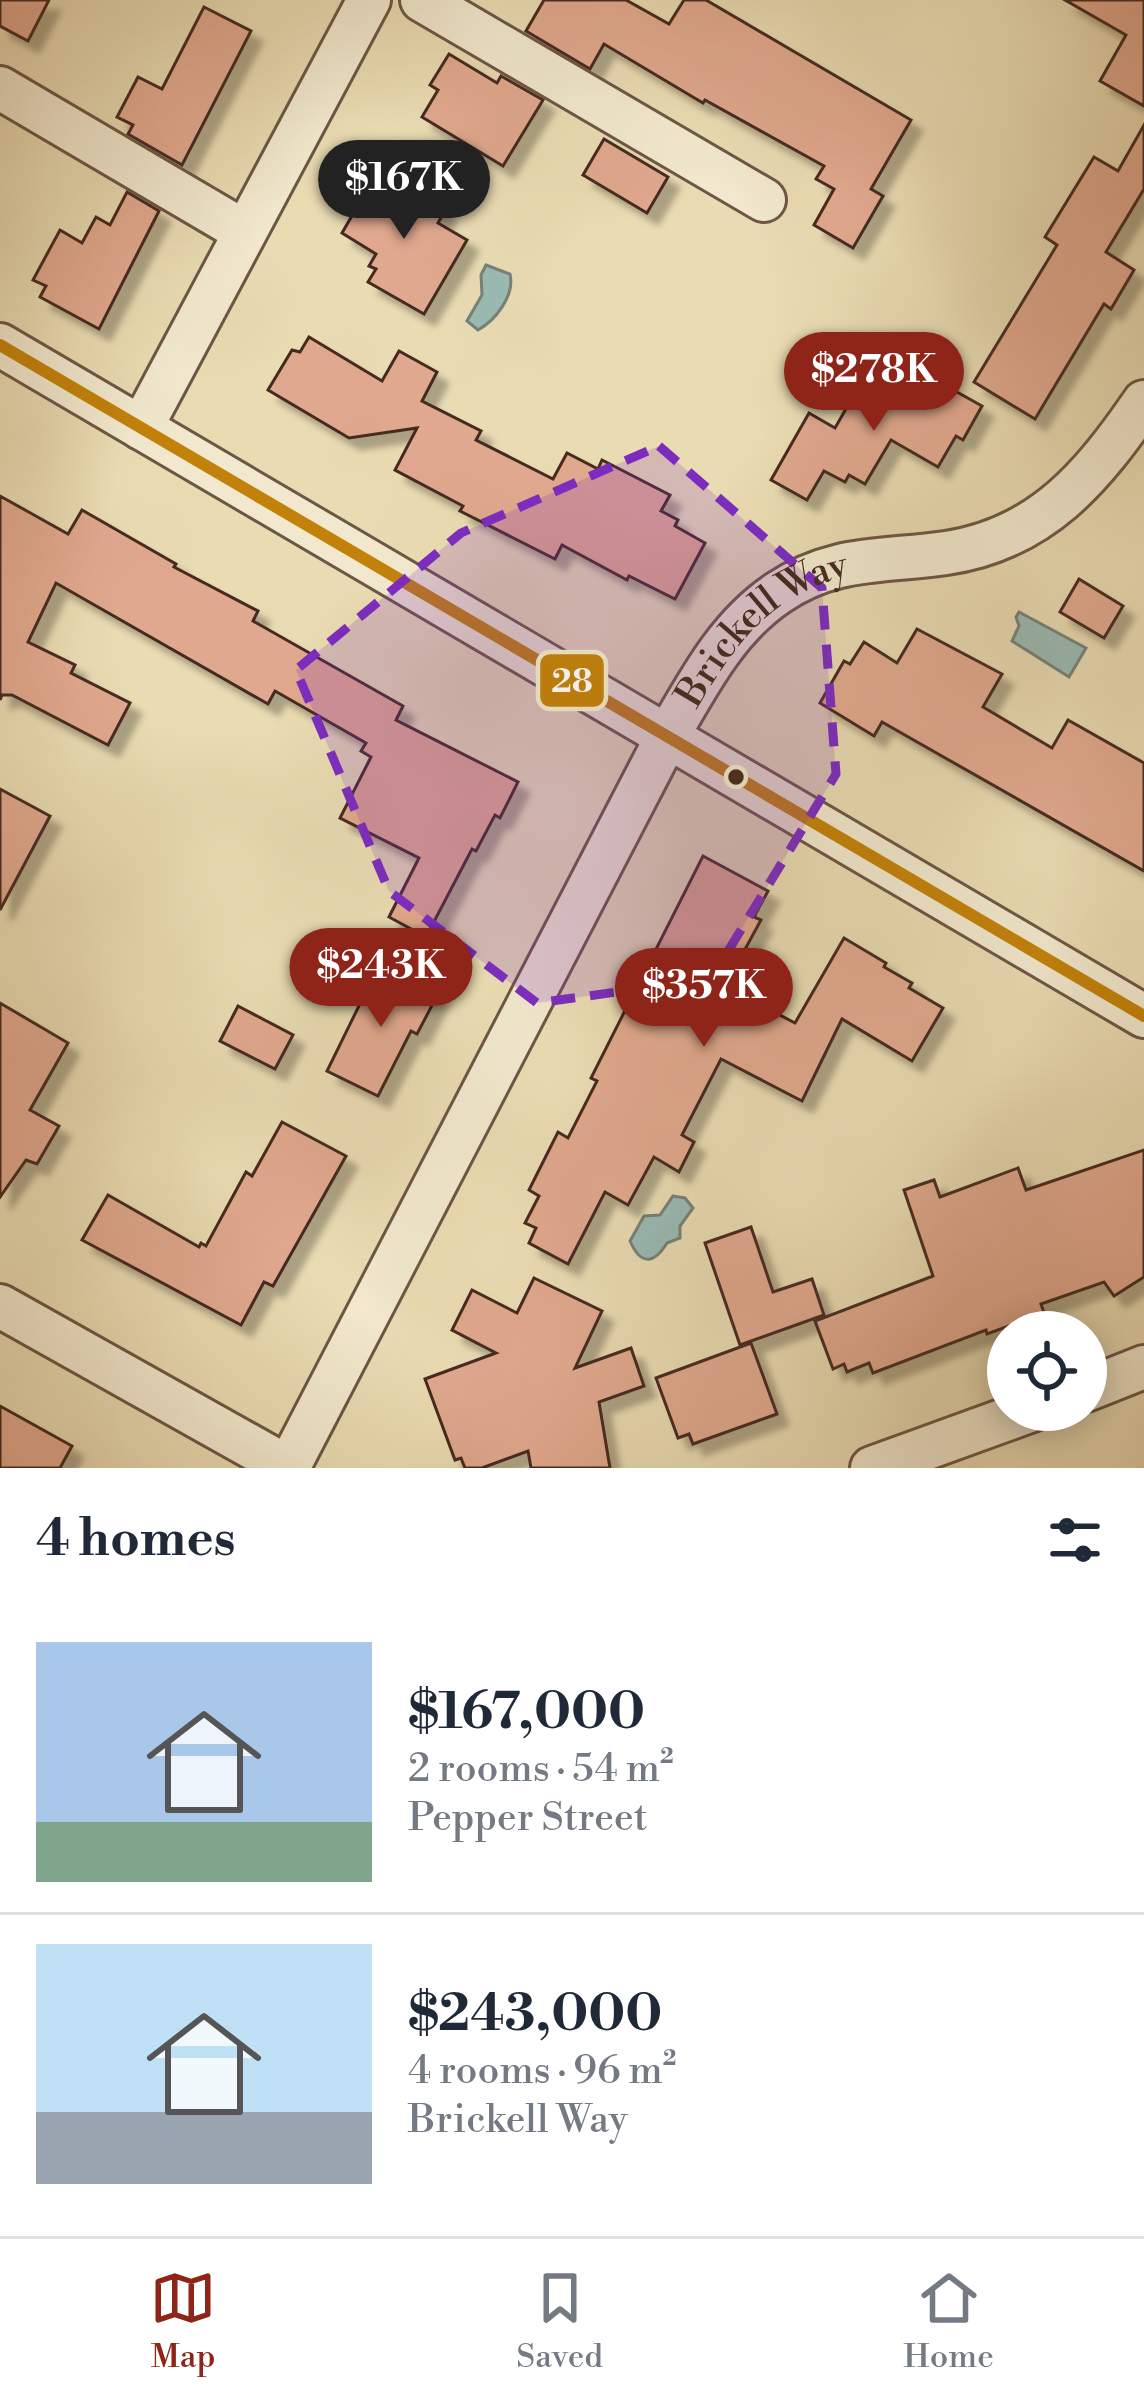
<!DOCTYPE html>
<html lang="en">
<head>
<meta charset="utf-8">
<style>
  body { margin:0; font-family:"Libre Bodoni",serif; background:#f2f2f3; color:#1f2937; height:100vh; display:flex; flex-direction:column; font-size:45px; white-space:nowrap }
  * { box-sizing:border-box; margin:0 }
  p { font-size:39px; color:#747a83 }
  .icon { flex:none; width:66px; height:66px; fill:none; stroke:currentColor; stroke-width:2; stroke-linecap:round; stroke-linejoin:round }
  .map { position:relative; height:1468px; overflow:hidden }
  .details { display:flex; flex-direction:column; background:#fff; flex:1 }
  .details>* { flex:none }
  .fabs { position:absolute; left:987px; top:1311px; display:grid; gap:24px }
  .fabs a { display:grid; place-items:center; width:120px; height:120px; border-radius:50%; background:#fff; box-shadow:0 6px 30px #0003; font-size:60px }
  .price { position:absolute; translate:-50% -102px; padding:0 27px; border-radius:42px; background:#8f2418; color:#fff; font-size:39px; line-height:78px; filter:drop-shadow(0 3px 6px #0008) }
  .price::after { content:''; position:absolute; left:50%; top:72px; width:36px; height:27px; margin-left:-18px; background:inherit; clip-path:polygon(0 0,100% 0,50% 100%) }
  .price.active { background:#222; color:#fff }
  ul { padding:0; list-style:none }
  li { display:flex; align-items:center; gap:36px; height:300px; padding:0 36px }
  li+li { border-top:3px solid #e0e1e3 }
  li span { display:grid; place-items:center; flex:none; width:336px; height:240px; border-radius:0px; color:#555 }
  li>.icon { margin-inline-start:auto }
  span .icon { width:144px; height:144px; fill:#fffc; stroke-width:1 }
  li b { font-size:51px }
  h2 { display:flex; justify-content:space-between; align-items:center; height:144px; padding:0 36px; font-size:51px }
  .menu { display:flex; justify-content:space-around; align-items:center; height:168px; border-top:3px solid #e0e1e3; background:#fff; font-size:33px; color:#747a83 }
  .menu a { display:grid; justify-items:center; gap:6px }
  .menu .active { color:#8f2418 }
  .map>svg:first-child { display:block }
  .water { fill:#99bab3; stroke:#778078; stroke-width:3 }
  .building { fill:#e0a88e; stroke:#452a20; stroke-width:3; filter:url(#shadow) }
  .lines { fill:none; stroke-linecap:round; stroke-linejoin:round }
  .minor-casing { stroke:#6e5644; stroke-width:48 }
  .minor { stroke:#f1e8cd; stroke-width:42 }
  .bus-1-casing { stroke:#f1e8cd; stroke-width:21 }
  .bus-1 { stroke:#c2810a; stroke-width:12 }
  .marked { fill:#7b2cbf; fill-opacity:0.2; stroke:#7b2cbf; stroke-width:9; stroke-dasharray:24 15; stroke-linejoin:round }
  .bus-dot { fill:#452a20; stroke:#f1e8cd; stroke-width:4.5 }
  .labels { text-anchor:middle; dominant-baseline:central; stroke-width:9; stroke-linejoin:round; paint-order:stroke }
  .street-label { font-size:39px; fill:#452a20; stroke:#f1e8cd }
  .line-badge { stroke:#f1e8cd; stroke-width:4.5 }
  .badge-label { font-size:33px; text-anchor:middle; font-weight:bold; fill:#fff }
</style>
</head>
<body>
<div class="map">
<svg width="1144" height="1468" viewBox="0 0 1144 1468">
  <defs>
    <filter id="shadow"><feDropShadow dx="11" dy="11" stdDeviation="3" flood-color="#0004"/></filter>
  </defs>
  <rect width="100%" height="100%" fill="#e9dbb2"/>
  <filter id="stains"><feTurbulence type="fractalNoise" baseFrequency=".00167" numOctaves="4"/><feColorMatrix values="0 0 0 0 .2 0 0 0 0 .09 0 0 0 0 .02 0 0 0 .5 -.17"/></filter>
  <radialGradient id="worn" r=".72"><stop offset=".6" stop-color="#630" stop-opacity="0"/><stop offset="1" stop-color="#630" stop-opacity=".3"/></radialGradient>
  <g class="water">
    <path d="M486 265 510 274C515 295 496 320 478 330L467 321 482 295 481 275Z"/>
    <path d="M1019 612 1086 648 1069 677 1012 641 1019 626 1016 617Z"/>
    <path d="M673 1196 685 1198 693 1208 680 1226V1238L667 1243C654 1264 641 1266 630 1241L644 1216 660 1215Z"/>
  </g>
  <g class="building">
    <path d="M0 0H49L28 41 0 26Z"/>
    <path d="M544 0H626L669 24 684 0H706L911 120 871 189 883 196 853 248 814 225 834 189 816 179 824 166 705 100 703 103 604 44 590 69 526 31Z"/>
    <path d="M1065 0H1144V106L1100 81 1126 35Z"/>
    <path d="M204 7 251 31 182 165 128 134 133 125 117 117 138 77 162 89Z"/>
    <path d="M449 54 497 83 501 76 543 100 503 166 422 117 438 90 430 85Z"/>
    <path d="M1144 125V189L1106 252 1134 270 1111 309 1104 304 1035 419 974 382 1057 245 1045 237 1094 157 1118 171Z"/>
    <path d="M604 139 668 177 647 213 583 175Z"/>
    <path d="M378 171 445 211 438 223 467 240 424 314 368 282 376 269 369 266 376 254 342 233Z"/>
    <path d="M127 192 159 211 99 329 40 297 46 286 33 280 60 230 82 243 96 217 110 225Z"/>
    <path d="M309 337 382 381 399 351 437 372 422 401 481 431 476 440 553 479 567 453 598 469 602 460 670 495 661 511 678 520 675 526 705 543 675 599 629 576 627 580 562 545 555 559 460 511 463 506 395 470 417 428 349 438 268 390 292 350 300 352Z"/>
    <path d="M870 367 937 406 948 387 982 406 963 440 956 436 938 467 891 440 865 484 849 475 845 482 824 471 807 500 771 480 809 413 835 428Z"/>
    <path d="M0 496 68 534 82 510 176 564 174 567 258 611 253 621 403 706 396 720 518 782 500 818 495 815 476 851 472 849 426 937 389 917 419 858 340 818 371 757 361 751 366 743 275 691 268 704 56 583 28 642 75 665 71 673 130 703 108 745 12 695H2L0 700Z"/>
    <path d="M1079 579 1123 606 1104 638 1060 612Z"/>
    <path d="M917 629 1002 674 983 707 1052 748 1068 720 1144 763V871L882 722 874 736 820 703 844 661 850 664 864 642 897 663Z"/>
    <path d="M0 789 50 816 0 910Z"/>
    <path d="M703 856 768 891 754 917 761 920 725 986 795 1023 844 938 886 963 884 967 912 983 909 988 943 1008 912 1061 842 1019 802 1101 721 1059 682 1135 694 1142 679 1172 654 1157 628 1205 605 1192 568 1264 529 1243 536 1228 525 1223 539 1196 529 1190 558 1132 568 1138 597 1081 591 1078Z"/>
    <path d="M379 965 438 994 417 1034 411 1031 378 1096 327 1071Z"/>
    <path d="M0 1003 68 1043 30 1110 59 1126 37 1164 26 1160 0 1197Z"/>
    <path d="M238 1006 293 1035 275 1069 220 1041Z"/>
    <path d="M282 1122 346 1156 273 1286 264 1282 241 1325 82 1240 108 1195 199 1247 201 1243 206 1246 246 1172 252 1176Z"/>
    <path d="M1144 1150V1277L1114 1296 1104 1282 1041 1304 1044 1313 987 1334 986 1330 873 1373 869 1363 847 1372 844 1364 833 1369 815 1321 933 1276 904 1190 934 1180 940 1197 1018 1168 1026 1190Z"/>
    <path d="M751 1227 773 1292 812 1279 824 1315 740 1345 705 1243Z"/>
    <path d="M534 1278 602 1311 575 1368 631 1348 644 1386 599 1402 610 1468H531L528 1451 482 1468H465L461 1458 455 1460 425 1379 496 1353 452 1330 472 1290 517 1313Z"/>
    <path d="M751 1343 777 1414 693 1444 689 1434 678 1438 656 1378Z"/>
    <path d="M0 1406 72 1446 60 1468H0Z"/>
  </g>
  <g class="lines">
    <g class="minor-casing">
      <g id="minor">
        <path d="M422 0 764 200"/>
        <path d="M0 88 245 232"/>
        <path d="M0 345 1144 1016"/>
        <path d="M141 428 369 0"/>
        <path d="M0 1306 289 1468"/>
        <path d="M1086 1390 1144 1367"/>
        <path id="s1" d="M288 1468 667 737C698 684 726 628 778 593 834 555 884 562 946 553 1042 539 1093 476 1144 402"/>
        <path d="M872 1468 1032 1410"/>
      </g>
    </g>
    <use href="#minor" class="minor"/>
    <g class="bus-1-casing">
      <path id="bus-1" d="M0 345 1144 1016"/>
    </g>
    <use href="#bus-1" class="bus-1"/>
  </g>
  <path class="marked" d="M659 446 822 588 836 774 711 979 537 1003 389 891 296 670 461 533Z"/>
  <circle class="bus-dot" cx="736" cy="777" r="10"/>
  <g class="labels">
    <g class="street-label">
      <text stroke="none"><textPath href="#s1" startOffset="972">Brickell Way</textPath></text>
    </g>
  </g>
  <rect class="line-badge" x="538" y="652" width="68" height="57" rx="12" fill="#c2810a"/>
  <g class="badge-label">
    <text x="572" y="692">28</text>
  </g>
  <rect width="100%" height="100%" filter="url(#stains)"/>
  <rect width="100%" height="100%" fill="url(#worn)"/>
</svg>
<div class="fabs">
<a><svg class="icon" aria-label="locate" viewBox="0 0 24 24"><circle cx="12" cy="12" r="6"/><path d="M12 2v4M12 18v4M2 12h4M18 12h4"/></svg></a>
</div>
<b class="price active" style="left:404px;top:242px">$167K</b>
<b class="price" style="left:874px;top:434px">$278K</b>
<b class="price" style="left:381px;top:1030px">$243K</b>
<b class="price" style="left:704px;top:1050px">$357K</b>
</div>
<section class="details">
<h2>4 homes<svg class="icon" aria-label="filters" viewBox="0 0 24 24"><path d="M4 7h16M4 17h16"/><circle cx="9" cy="7" r="2"/><circle cx="15" cy="17" r="2"/></svg></h2>
<ul>
<li><span style="background:linear-gradient(#a9c7e8 75%,#7fa58c 0)"><svg class="icon" aria-label="home" viewBox="0 0 24 24"><path d="M3 11l9-7 9 7M6 9v11h12V9"/></svg></span><div><b>$167,000</b><p>2 rooms · 54 m²</p><p>Pepper Street</p></div></li>
<li><span style="background:linear-gradient(#bfe0f5 70%,#9aa5b1 0)"><svg class="icon" aria-label="home" viewBox="0 0 24 24"><path d="M3 11l9-7 9 7M6 9v11h12V9"/></svg></span><div><b>$243,000</b><p>4 rooms · 96 m²</p><p>Brickell Way</p></div></li>
</ul>
</section>
<nav class="menu">
<a class="active"><svg class="icon" aria-label="map" viewBox="0 0 24 24"><path d="M3 6l6-2 6 2 6-2v14l-6 2-6-2-6 2zM9 4v14M15 6v14"/></svg>Map</a>
<a><svg class="icon" aria-label="saved" viewBox="0 0 24 24"><path d="M7 4h10v16l-5-4-5 4z"/></svg>Saved</a>
<a><svg class="icon" aria-label="home" viewBox="0 0 24 24"><path d="M3 11l9-7 9 7M6 9v11h12V9"/></svg>Home</a>
</nav>
</body>
</html>
